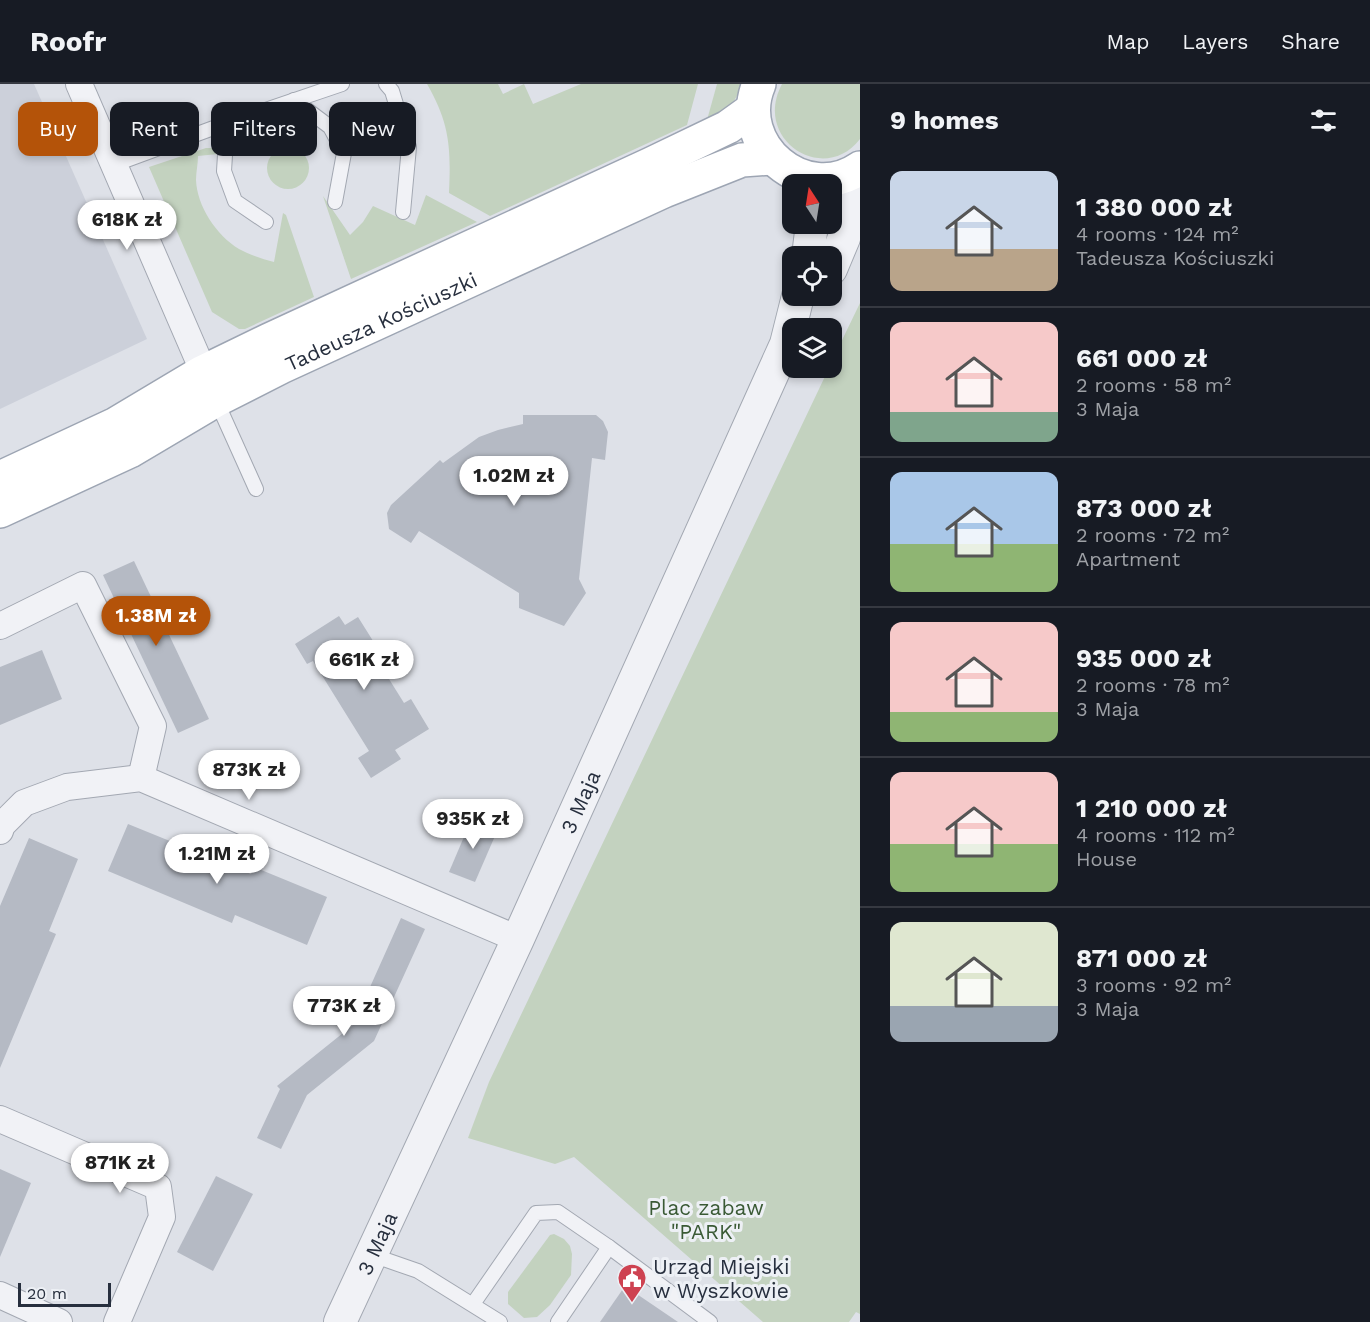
<!DOCTYPE html>
<html lang="en">
<head>
<meta charset="utf-8">
<style>
  body { margin:0; font-family:"Work Sans",sans-serif; background:#242831; color:#f1f3f6; height:100vh; display:flex; flex-direction:column; font-size:22px; white-space:nowrap }
  * { box-sizing:border-box; margin:0 }
  p { font-size:20px; color:#9ea1a6 }
  .icon { flex:none; width:33px; height:33px; fill:none; stroke:currentColor; stroke-width:2; stroke-linecap:round; stroke-linejoin:round }
  .map { position:relative; flex:1; overflow:hidden }
  .sheet { display:flex; flex-direction:column; background:#171b24; width:510px }
  .sheet>* { flex:none }
  .banner { position:absolute; left:18px; top:18px; width:570px; height:54px; display:flex; gap:12px }
  .needle { width:39px; rotate:348deg }
  .tools { position:absolute; left:782px; top:90px; display:grid; gap:12px }
  .tools a { display:grid; place-items:center; width:60px; height:60px; border-radius:12px; background:#171b24; box-shadow:0 3px 9px #0003; font-size:30px }
  .scale { position:absolute; left:18px; bottom:15px; width:93px; box-sizing:border-box; padding-left:6px; border:3px solid #272f3e; border-top:0; font-size:16px; line-height:21px; white-space:nowrap; color:#272f3e; -webkit-text-stroke:4px #edf0f5; paint-order:stroke }
  .price { position:absolute; translate:-50% -51px; padding:0 14px; border-radius:21px; background:#fff; color:#222; font-size:20px; line-height:39px; filter:drop-shadow(0 2px 3px #0008) }
  .price::after { content:''; position:absolute; left:50%; top:36px; width:18px; height:14px; margin-left:-9px; background:inherit; clip-path:polygon(0 0,100% 0,50% 100%) }
  .price.current { background:#b45309; color:#fff }
  ul { padding:0; list-style:none }
  li { display:flex; align-items:center; gap:18px; height:150px; padding:0 30px }
  li+li { border-top:2px solid #363941 }
  li span { display:grid; place-items:center; flex:none; width:168px; height:120px; border-radius:12px; color:#555 }
  li>.icon { margin-inline-start:auto }
  span .icon { width:72px; height:72px; fill:#fffc; stroke-width:1 }
  li b { font-size:26px }
  h2 { display:flex; justify-content:space-between; align-items:center; height:72px; padding:0 30px; font-size:26px }
  .chip { padding:0 21px; border-radius:12px; background:#171b24; box-shadow:0 3px 9px #0003; font-size:21px; line-height:54px }
  .chip.current { background:#b45309; color:#fff }
  header { display:flex; align-items:center; gap:36px; box-sizing:border-box; height:84px; padding:0 30px; background:#171b24; border-bottom:2px solid #363941 }
  header strong { font-size:28px }
  nav { display:flex; gap:33px; margin-inline-start:auto; font-size:21px }
  main { display:flex; flex:1; min-height:0 }
  .map>svg:first-child { display:block }
  .built { fill:#ccd0da }
  .green { fill:#c3d2bf }
  .building { fill:#b5bac4 }
  .lines { fill:none; stroke-linecap:round; stroke-linejoin:round }
  .service-casing { stroke:#a3a8b2; stroke-width:16 }
  .minor-casing { stroke:#a3a8b2; stroke-width:28 }
  .tertiary-casing { stroke:#a3a8b2; stroke-width:34 }
  .primary-casing { stroke:#9da5b3; stroke-width:36 }
  .service { stroke:#f1f2f6; stroke-width:14 }
  .minor { stroke:#f1f2f6; stroke-width:26 }
  .tertiary { stroke:#f1f2f6; stroke-width:32 }
  .primary { stroke:#fff; stroke-width:33 }
  .labels { text-anchor:middle; dominant-baseline:central; stroke-width:6; stroke-linejoin:round; paint-order:stroke }
  .street-label { font-size:21px; fill:#272f3e; stroke:#edf0f5 }
  .park-label { font-size:21px; fill:#3a5a35; stroke:#edf0f5 }
  .poi-label { font-size:21px; fill:#272f3e; stroke:#edf0f5; text-anchor:start }
</style>
</head>
<body>
<header>
<strong>Roofr</strong>
<nav><a>Map</a><a>Layers</a><a>Share</a></nav>
</header>
<main>
<div class="map">
<svg width="860" height="1238" viewBox="0 0 860 1238">
  <rect width="100%" height="100%" fill="#dee1e8"/>
  <path class="built" d="M0 0H34L147 255 0 325Z"/>
  <g class="green">
    <path d="M427 0H498L503 10 524 0 533 20 581 0H698L687 41 490 132 449 109C451 64 450 40 427 0Z"/>
    <path d="M717 0H743L732 21 717 35 707 36Z"/>
    <path d="M782 0H860V55C824 102 752 56 782 0Z"/>
    <circle cx="288" cy="84" r="21"/>
    <path d="M206 64H216L218 70 198 72C198 80 196 88 196 96 197 122 216 151 239 165 250 171 262 175 274 178L283 129 286 131 314 213 245 245H239L212 228 149 83Z"/>
    <path d="M426 111 477 138 351 195 323 112 350 151 363 138 373 122 415 141Z"/>
    <path d="M860 219V1230L856 1228 849 1238H763L574 1073 555 1080 468 1054 489 998 829 284H831V279Z"/>
    <path d="M554 1150 564 1155 570 1162 572 1170 571 1191 550 1221 537 1233 524 1234 508 1220V1208L550 1151Z"/>
  </g>
  <g class="building">
    <path d="M523 331H596L603 337 608 348 605 376 592 374 579 495 586 509 564 542 519 524V509L419 447 411 459 389 445 387 429 391 421 440 376 443 379 479 353 498 346 523 340Z"/>
    <path d="M134 477 209 635 178 649 103 491Z"/>
    <path d="M339 532 345 541 358 533 385 576 379 579 404 619 411 615 429 645 395 666 401 675 371 694 358 674 369 667 313 577 307 580 295 560Z"/>
    <path d="M42 566 62 615 0 641V583Z"/>
    <path d="M472 734 498 745 475 798 449 788Z"/>
    <path d="M128 740 251 790 254 783 327 813 307 861 235 831 232 839 108 787Z"/>
    <path d="M29 754 78 775 49 847 56 850 0 984V822Z"/>
    <path d="M401 834 425 845 374 957 307 1011 281 1065 257 1054 280 1005 277 1002 353 941Z"/>
    <path d="M0 1085 31 1099 0 1173Z"/>
    <path d="M216 1092 253 1110 213 1187 177 1168Z"/>
    <path d="M625 1202 678 1238H600Z"/>
  </g>
  <g class="lines">
    <g class="service-casing">
      <g id="service">
        <path d="M386 0 392 7 409 63 403 128"/>
        <path d="M294 16 330 43 344 69 335 118"/>
        <path d="M227 39 224 87 235 117 266 138"/>
        <path d="M113 81 227 39 342 0"/>
        <path d="M216 316 256 405"/>
        <path d="M372 1171 418 1187 500 1238"/>
        <path d="M473 1220 536 1129 558 1128 609 1163 710 1238"/>
        <path d="M558 1238 609 1163"/>
      </g>
    </g>
    <g class="minor-casing">
      <g id="minor">
        <path d="M79 0 211 305"/>
        <path d="M0 542 83 501 153 642 141 694"/>
        <path d="M0 747 2 741 24 719 67 703 141 694 518 855"/>
        <path d="M0 1035 158 1103 162 1133 117 1238"/>
        <path d="M0 1211 59 1238"/>
      </g>
    </g>
    <g class="tertiary-casing">
      <g id="tertiary">
        <path d="M808 172 812 140"/>
        <path d="M831 185 844 154 860 96"/>
        <path id="s1" d="M340 1238 518 855 786 260 798 212"/>
      </g>
    </g>
    <g class="primary-casing">
      <g id="primary">
        <path d="M759 0C733 61 805 122 860 84"/>
        <path d="M0 394 116 340 203 288 269 256 651 80 728 43 753 25"/>
        <path id="s2" d="M0 427 130 367 216 316 281 283 664 107 742 76 772 74"/>
      </g>
    </g>
    <use href="#service" class="service"/>
    <use href="#minor" class="minor"/>
    <use href="#tertiary" class="tertiary"/>
    <use href="#primary" class="primary"/>
  </g>
  <defs>
    <g id="civic-pin" transform="scale(1.5)"><path d="M0 17L-7.5 6A9.5 9.5 0 1 1 7.5 6Z" fill="#ce4251" stroke="#edf0f5"/><path d="M-.6-6.5H3V-4.5H.6V-3L4-1V1h2V6H-6V1h2V-1L-.6-3ZM-1.2 2.5V6h2.4V2.5Z" fill="#fff"/></g>
  </defs>
  <g fill-rule="evenodd">
    <use href="#civic-pin" x="632" y="1194"/>
  </g>
  <g class="labels">
    <g class="street-label">
      <text stroke="none"><textPath href="#s2" startOffset="426">Tadeusza Kościuszki</textPath></text>
      <text stroke="none"><textPath href="#s1" startOffset="573">3 Maja</textPath></text>
      <text stroke="none"><textPath href="#s1" startOffset="87">3 Maja</textPath></text>
    </g>
    <g class="park-label">
      <text x="706" y="1123">Plac zabaw<tspan x="706" dy="24">"PARK"</tspan></text>
    </g>
    <g class="poi-label">
      <text x="653" y="1182">Urząd Miejski<tspan x="653" dy="24">w Wyszkowie</tspan></text>
    </g>
  </g>
</svg>
<div class="tools">
<a><svg class="needle" viewBox="-14 -14 28 28"><path d="M0-13l5 13h-10z" fill="#e53935"/><path d="M0 13l5-13h-10z" fill="#9ea1a6"/></svg></a>
<a><svg class="icon" aria-label="locate" viewBox="0 0 24 24"><circle cx="12" cy="12" r="6"/><path d="M12 2v4M12 18v4M2 12h4M18 12h4"/></svg></a>
<a><svg class="icon" aria-label="layers" viewBox="0 0 24 24"><path d="M12 4l9 5-9 5-9-5zM3 14l9 5 9-5"/></svg></a>
</div>
<div class="scale">20 m</div>
<b class="price" style="left:127px;top:167px">618K zł</b>
<b class="price" style="left:514px;top:423px">1.02M zł</b>
<b class="price current" style="left:156px;top:563px">1.38M zł</b>
<b class="price" style="left:364px;top:607px">661K zł</b>
<b class="price" style="left:249px;top:717px">873K zł</b>
<b class="price" style="left:473px;top:766px">935K zł</b>
<b class="price" style="left:217px;top:801px">1.21M zł</b>
<b class="price" style="left:344px;top:953px">773K zł</b>
<b class="price" style="left:120px;top:1110px">871K zł</b>
<div class="banner">
<a class="chip current">Buy</a>
<a class="chip">Rent</a>
<a class="chip">Filters</a>
<a class="chip">New</a>
</div>
</div>
<section class="sheet">
<h2>9 homes<svg class="icon" aria-label="filters" viewBox="0 0 24 24"><path d="M4 7h16M4 17h16"/><circle cx="9" cy="7" r="2"/><circle cx="15" cy="17" r="2"/></svg></h2>
<ul>
<li><span style="background:linear-gradient(#c9d6e8 65%,#b9a48a 0)"><svg class="icon" aria-label="home" viewBox="0 0 24 24"><path d="M3 11l9-7 9 7M6 9v11h12V9"/></svg></span><div><b>1 380 000 zł</b><p>4 rooms · 124 m²</p><p>Tadeusza Kościuszki</p></div></li>
<li><span style="background:linear-gradient(#f6c9c9 75%,#7fa58c 0)"><svg class="icon" aria-label="home" viewBox="0 0 24 24"><path d="M3 11l9-7 9 7M6 9v11h12V9"/></svg></span><div><b>661 000 zł</b><p>2 rooms · 58 m²</p><p>3 Maja</p></div></li>
<li><span style="background:linear-gradient(#a9c7e8 60%,#8fb573 0)"><svg class="icon" aria-label="home" viewBox="0 0 24 24"><path d="M3 11l9-7 9 7M6 9v11h12V9"/></svg></span><div><b>873 000 zł</b><p>2 rooms · 72 m²</p><p>Apartment</p></div></li>
<li><span style="background:linear-gradient(#f6c9c9 75%,#8fb573 0)"><svg class="icon" aria-label="home" viewBox="0 0 24 24"><path d="M3 11l9-7 9 7M6 9v11h12V9"/></svg></span><div><b>935 000 zł</b><p>2 rooms · 78 m²</p><p>3 Maja</p></div></li>
<li><span style="background:linear-gradient(#f6c9c9 60%,#8fb573 0)"><svg class="icon" aria-label="home" viewBox="0 0 24 24"><path d="M3 11l9-7 9 7M6 9v11h12V9"/></svg></span><div><b>1 210 000 zł</b><p>4 rooms · 112 m²</p><p>House</p></div></li>
<li><span style="background:linear-gradient(#dfe7d0 70%,#9aa5b1 0)"><svg class="icon" aria-label="home" viewBox="0 0 24 24"><path d="M3 11l9-7 9 7M6 9v11h12V9"/></svg></span><div><b>871 000 zł</b><p>3 rooms · 92 m²</p><p>3 Maja</p></div></li>
</ul>
</section>
</main>
</body>
</html>
